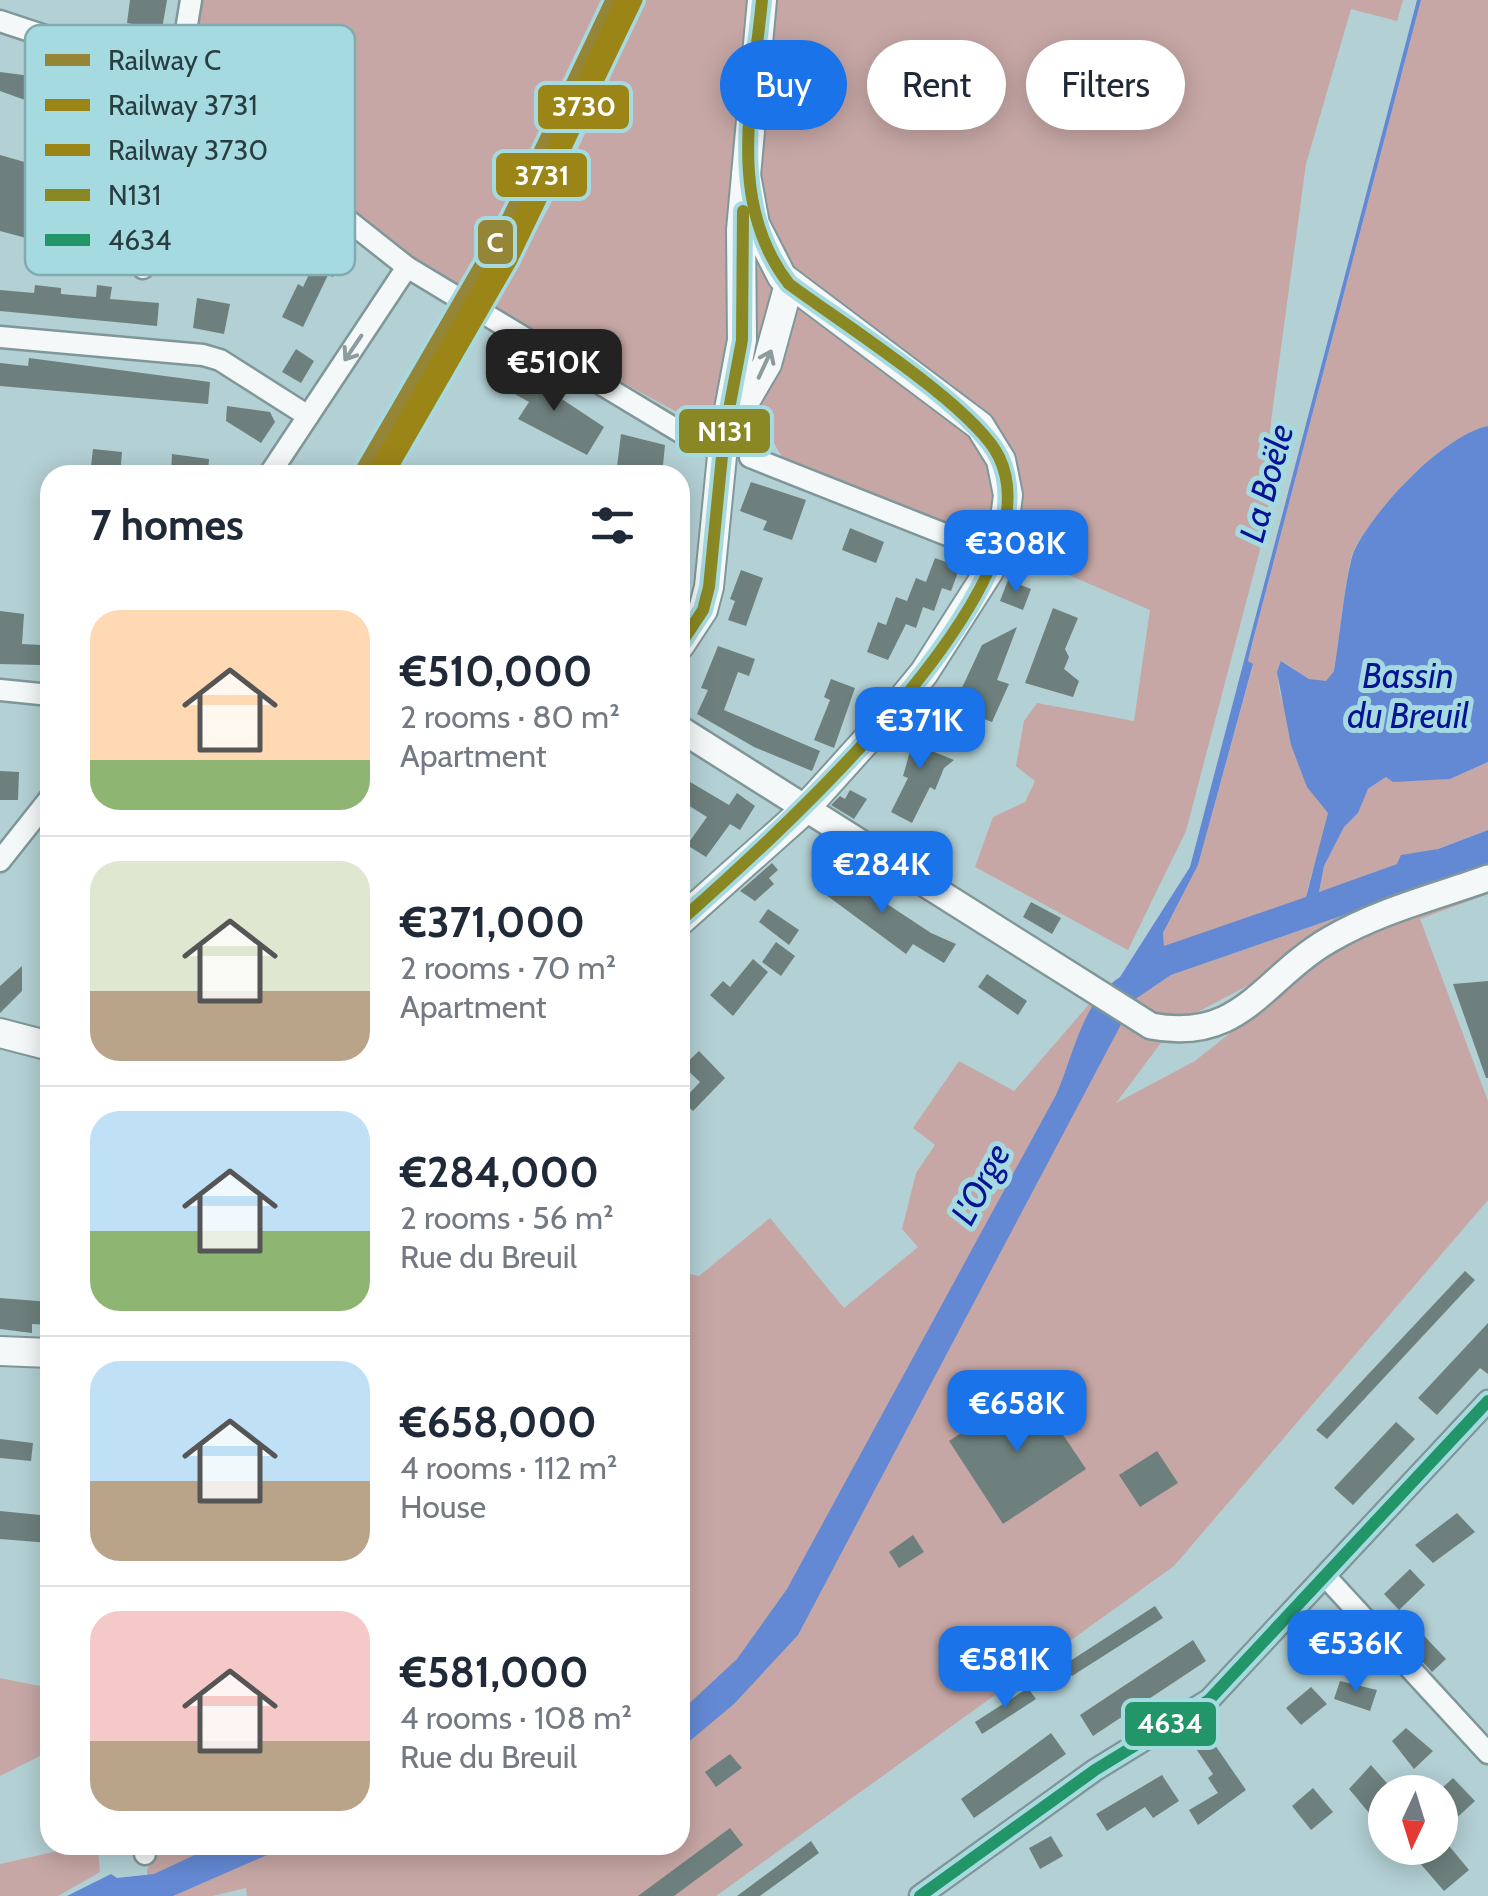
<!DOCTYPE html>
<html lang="en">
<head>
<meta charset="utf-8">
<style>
  body { margin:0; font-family:Cabin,sans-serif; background:#f2f2f3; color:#1f2937; height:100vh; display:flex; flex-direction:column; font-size:38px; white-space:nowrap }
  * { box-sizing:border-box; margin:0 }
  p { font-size:32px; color:#747a83 }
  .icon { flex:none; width:55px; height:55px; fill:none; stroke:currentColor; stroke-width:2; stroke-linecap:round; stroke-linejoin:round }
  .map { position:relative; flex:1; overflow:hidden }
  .sheet { position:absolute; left:40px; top:465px; width:650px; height:1390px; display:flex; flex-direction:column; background:#fff; border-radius:30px; box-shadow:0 5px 25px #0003 }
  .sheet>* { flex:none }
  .banner { position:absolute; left:720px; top:40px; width:618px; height:90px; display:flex; gap:20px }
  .needle { width:65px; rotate:184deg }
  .controls { position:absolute; left:1368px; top:1775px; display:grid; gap:20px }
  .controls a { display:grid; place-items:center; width:90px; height:90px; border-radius:50%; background:#fff; box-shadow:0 5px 25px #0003; font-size:50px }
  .price { position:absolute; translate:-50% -85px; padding:0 22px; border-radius:20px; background:#1a73e8; color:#fff; font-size:32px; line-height:65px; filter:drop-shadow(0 2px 5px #0008) }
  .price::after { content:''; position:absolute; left:50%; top:60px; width:30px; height:22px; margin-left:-15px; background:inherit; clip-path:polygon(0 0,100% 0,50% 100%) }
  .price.current { background:#222; color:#fff }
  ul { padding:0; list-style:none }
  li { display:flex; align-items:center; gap:30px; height:250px; padding:0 50px }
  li+li { border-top:2px solid #e0e1e3 }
  li span { display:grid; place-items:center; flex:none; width:280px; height:200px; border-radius:30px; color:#555 }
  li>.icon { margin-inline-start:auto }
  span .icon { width:120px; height:120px; fill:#fffc; stroke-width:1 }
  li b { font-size:42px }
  h2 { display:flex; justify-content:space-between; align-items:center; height:120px; padding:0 50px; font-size:42px }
  .chip { padding:0 35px; border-radius:45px; background:#fff; box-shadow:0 5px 25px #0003; font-size:35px; line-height:90px }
  .chip.current { background:#1a73e8; color:#fff }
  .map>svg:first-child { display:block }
  .green { fill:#c6a7a5; fill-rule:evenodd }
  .water { fill:#6489d4 }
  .building { fill:#6e807d }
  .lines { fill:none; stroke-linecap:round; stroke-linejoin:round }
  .minor-casing { stroke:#80979a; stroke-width:25 }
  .tertiary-casing { stroke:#80979a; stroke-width:30 }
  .secondary-casing { stroke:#80979a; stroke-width:32 }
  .minor { stroke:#f4f8f9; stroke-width:20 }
  .tertiary { stroke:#f4f8f9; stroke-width:25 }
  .secondary { stroke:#f4f8f9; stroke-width:28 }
  .bus-1-casing { stroke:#a6dae1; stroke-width:20 }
  .bus-2-casing { stroke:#a6dae1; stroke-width:20 }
  .bus-1 { stroke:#898824; stroke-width:12 }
  .bus-2 { stroke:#229569; stroke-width:12 }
  .rail-1-casing { stroke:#a6dae1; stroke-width:22 }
  .rail-2-casing { stroke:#a6dae1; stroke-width:22 }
  .rail-3-casing { stroke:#a6dae1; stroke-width:22 }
  .rail-1 { stroke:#948636; stroke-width:15 }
  .rail-2 { stroke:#9b8517; stroke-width:15 }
  .rail-3 { stroke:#9b8517; stroke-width:15 }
  .oneway { stroke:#8e9b9d }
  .labels { text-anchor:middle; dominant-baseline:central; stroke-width:10; stroke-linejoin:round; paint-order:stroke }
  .water-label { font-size:35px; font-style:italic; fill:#071395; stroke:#a6dae1 }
  .key { fill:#a6dae1; stroke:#80abb1; stroke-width:2.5 }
  .key-label { font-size:28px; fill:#293e41 }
  .line-badge { stroke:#a6dae1; stroke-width:4 }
  .badge-label { font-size:28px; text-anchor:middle; font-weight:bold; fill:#fff }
</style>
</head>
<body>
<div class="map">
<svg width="1488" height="1896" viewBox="0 0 1488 1896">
  <rect width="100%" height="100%" fill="#b3d0d4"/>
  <g class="green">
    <path d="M191 0H613L511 217 462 298 177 85Z"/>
    <path d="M645 0H1403L1397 21 1351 9 1306 164 1271 421 1268 519 1186 831 1128 950 975 867 993 817 1025 802 1035 781 1016 766 1024 721 1037 703 1134 721 1150 610 1013 551V540H981L785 462 771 438 758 437 749 447 733 441 715 417 688 418 492 312 565 178Z"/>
    <path d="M1421 0H1488V426C1444 435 1375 509 1354 550 1346 566 1339 646 1334 671L1326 682 1309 679 1282 661C1262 702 1330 778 1328 814 1326 838 1310 872 1306 898L1164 947 1163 933 1198 865 1253 665 1248 662 1252 644Z"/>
    <path d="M1488 762V830L1319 893 1324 866 1344 827 1358 813 1367 790 1386 777 1393 781 1450 779Z"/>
    <path d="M1488 865V894L1420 919 1488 1101V1200L1174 1566 716 1896H247L246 1888 212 1896H149L147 1870 152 1857 198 1845H680V1272L699 1276 770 1218 844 1308 918 1247 902 1229 916 1173 935 1145 913 1128 959 1061 1014 1091 1098 994 1133 1000 1171 975ZM1334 950 1195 1061 1116 1103 1175 1024 1247 986Z"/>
    <path d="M0 1678 50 1688V1751L0 1776Z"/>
    <path d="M80 1846 98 1850 100 1872 58 1896H0V1864Z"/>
  </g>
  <g class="water">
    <path d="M1417 0H1421L1252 644 1248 661 1253 664 1198 865 1163 933 1164 946 1306 897 1328 813 1307 787 1291 745 1277 672 1281 661 1309 679 1326 681 1334 671C1339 646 1346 566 1355 549 1375 509 1443 435 1488 426V762L1450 779 1393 782 1386 777 1368 789 1358 813 1344 827 1324 866 1319 892 1397 864 1401 855 1438 849 1488 830V865L1171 975 1134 1000 798 1635 734 1704 680 1749V1712L737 1659 787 1589 1056 1095C1074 1055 1081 1003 1120 977L1190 867Z"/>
    <path d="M216 1845H290L173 1896H67L111 1874 117 1878 154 1874Z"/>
  </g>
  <g class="building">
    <path d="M130 0H167L162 29 127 23Z"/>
    <path d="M0 72 31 76 52 84 50 88 96 103 92 111 101 115 97 125 101 132 90 145 70 137 75 118 0 91Z"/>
    <path d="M0 155 88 180 75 251 0 231Z"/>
    <path d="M325 241 346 251 333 277 328 275 303 327 282 317 298 284 303 287Z"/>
    <path d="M35 285 61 288V294L96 297 97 285 112 287 110 299 159 303 157 326 0 311V290L34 293Z"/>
    <path d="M197 298 230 304 224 334 193 328Z"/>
    <path d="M296 349 314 361 301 383 282 372Z"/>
    <path d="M29 358 210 382 208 404 0 386V363L28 366Z"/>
    <path d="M515 368 604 427 587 455 518 419 529 402 504 388Z"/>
    <path d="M227 406 270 412 275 422 261 443 226 421Z"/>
    <path d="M621 434 665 445 662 475H616Z"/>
    <path d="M93 449 122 452 120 475H90Z"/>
    <path d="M172 454 209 459 208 475H171Z"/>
    <path d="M751 482 806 500 792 540 763 530 767 521 740 511Z"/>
    <path d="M850 528 884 542 876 563 842 550Z"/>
    <path d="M935 558 960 567 951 591 942 588 934 611 923 607 916 628 906 624 888 660 867 652 878 622 886 625 896 597 907 601 916 578 926 582Z"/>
    <path d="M741 570 763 578 746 626 728 620 735 601 730 599Z"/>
    <path d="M1008 580 1031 589 1023 610 1000 601Z"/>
    <path d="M1053 608 1078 618 1065 649 1069 657 1064 669 1079 681 1073 697 1025 683Z"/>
    <path d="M0 611 24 614 22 644 42 645 40 665 0 664Z"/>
    <path d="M1017 627 997 680 1009 684 992 722 953 707 982 645Z"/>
    <path d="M718 646 755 659 749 676 738 672 724 710 820 751 812 771 754 747 697 714 708 690 701 688Z"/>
    <path d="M831 679 855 688 834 748 814 740 830 700 824 697Z"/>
    <path d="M915 720 935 728 927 749 954 760 944 768 935 790 930 787 912 823 891 812 908 778 903 776 913 741 907 738Z"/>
    <path d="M0 771 19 772 18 800H0Z"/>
    <path d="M680 776 729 805 737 793 755 806 740 830 730 824 706 857 687 845 707 817 680 800Z"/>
    <path d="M850 790 867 799 854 819 831 805 840 796 845 799Z"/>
    <path d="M772 863 778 870 769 878 774 884 755 901 740 891Z"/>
    <path d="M828 865 931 933 956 944 944 963 913 944 906 954 814 886Z"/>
    <path d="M1031 902 1061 918 1052 934 1023 917Z"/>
    <path d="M768 909 799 930 789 945 759 922Z"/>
    <path d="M776 942 795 956 781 976 762 962Z"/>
    <path d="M753 959 768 972 733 1016 710 995 723 981 730 987Z"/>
    <path d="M22 966V991L0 1013V986Z"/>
    <path d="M987 974 1027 1001 1018 1015 978 987Z"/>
    <path d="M1488 981V1078H1486L1453 984Z"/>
    <path d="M699 1051 725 1078 693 1111 682 1101 700 1082 683 1066Z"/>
    <path d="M1465 1271 1475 1280 1327 1439 1316 1430Z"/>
    <path d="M0 1298 50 1302V1325L32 1324V1333L0 1329Z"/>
    <path d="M1488 1323V1374L1480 1368 1437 1415 1418 1398Z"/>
    <path d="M1031 1387 1086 1469 1003 1524 949 1441Z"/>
    <path d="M1396 1422 1415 1439 1353 1505 1334 1488Z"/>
    <path d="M0 1439 33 1443 31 1461 0 1458Z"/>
    <path d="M1157 1451 1178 1483 1140 1507 1119 1475Z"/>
    <path d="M0 1511 50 1516V1543L0 1539Z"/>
    <path d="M1457 1513 1475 1532 1433 1563 1415 1545Z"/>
    <path d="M913 1535 924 1552 899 1568 889 1552Z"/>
    <path d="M1410 1569 1425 1585 1399 1610 1384 1594Z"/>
    <path d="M1155 1606 1163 1618 1072 1676 1064 1665Z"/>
    <path d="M1410 1621 1446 1659 1432 1672 1397 1634Z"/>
    <path d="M1336 1623 1352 1640 1334 1658 1318 1641Z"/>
    <path d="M1193 1640 1206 1661 1093 1736 1080 1715Z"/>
    <path d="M1340 1681 1377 1690 1370 1711 1334 1699Z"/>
    <path d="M1311 1687 1327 1704 1301 1725 1286 1708Z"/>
    <path d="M1028 1688 1036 1699 982 1734 975 1722Z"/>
    <path d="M1199 1722 1246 1790 1198 1825 1189 1810 1218 1793 1208 1778 1213 1774 1184 1731Z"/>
    <path d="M1406 1728 1433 1751 1414 1769 1392 1741Z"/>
    <path d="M1051 1733 1066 1754 974 1818 961 1799Z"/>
    <path d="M730 1754 742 1768 716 1787 705 1772Z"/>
    <path d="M1371 1765 1392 1789 1370 1814 1349 1789Z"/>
    <path d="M1162 1775 1179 1801 1153 1818 1145 1807 1107 1831 1096 1814Z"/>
    <path d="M1453 1778 1475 1801 1440 1833V1790Z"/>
    <path d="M1313 1788 1333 1812 1311 1830 1292 1806Z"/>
    <path d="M730 1828 743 1845 674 1896H638Z"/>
    <path d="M1440 1835 1469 1870 1444 1891 1419 1862 1440 1848Z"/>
    <path d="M1051 1836 1063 1856 1040 1869 1029 1848Z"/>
    <path d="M811 1841 819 1853 760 1896H737Z"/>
  </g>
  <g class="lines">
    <g class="minor-casing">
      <g id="minor">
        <path d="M0 21 127 63 177 85 407 267 692 439 722 450"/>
        <path d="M177 85 191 0"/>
        <path d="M99 260 109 184C129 173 154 191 177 181L194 157 213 111"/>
        <path d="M143 268 153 186"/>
        <path d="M0 337 203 355 220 360 308 416"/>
        <path d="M750 457 995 554"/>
        <path d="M269 475 407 267"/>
        <path d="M0 690 50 695"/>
        <path d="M0 861 50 798"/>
        <path d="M1326 1577 1488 1753"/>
        <path d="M145 1854 146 1845"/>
        <path d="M920 1896 1095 1770 1209 1700 1488 1401"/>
      </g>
    </g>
    <g class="tertiary-casing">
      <path id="tertiary" d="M680 729 1151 1026C1242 1043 1262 979 1329 940 1378 911 1435 897 1488 878"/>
    </g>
    <g class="secondary-casing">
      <g id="secondary">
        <path d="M734 420 767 364 789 284"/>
        <path d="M680 645 703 610 709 587 724 436 742 340 741 230 762 0"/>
        <path d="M680 921 800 814 892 712 924 673 989 571 1003 535 1008 495 1001 460 980 426 782 277 755 224 746 175"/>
        <path d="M0 1033 50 1046"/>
        <path d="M0 1351 50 1353"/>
      </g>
    </g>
    <use href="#minor" class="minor"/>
    <use href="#tertiary" class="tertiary"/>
    <use href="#secondary" class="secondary"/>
    <g class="bus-1-casing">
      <g id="bus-1">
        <path d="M680 645 703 610 709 587 724 436 742 340 743 211"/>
        <path d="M680 921C766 845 1061 584 999 457 975 407 840 322 789 284 725 202 753 96 762 0"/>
      </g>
    </g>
    <g class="bus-2-casing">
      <path id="bus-2" d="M920 1896 1095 1770 1209 1700 1488 1401"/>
    </g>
    <use href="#bus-1" class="bus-1"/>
    <use href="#bus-2" class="bus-2"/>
    <g class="rail-1-casing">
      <path id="rail-1" d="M360 475 510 217 613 0"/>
    </g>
    <g class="rail-2-casing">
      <path id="rail-2" d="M374 475 525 211 623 0"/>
    </g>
    <g class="rail-3-casing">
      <path id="rail-3" d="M386 475 510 260 635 0"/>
    </g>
    <use href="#rail-1" class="rail-1"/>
    <use href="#rail-2" class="rail-2"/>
    <use href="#rail-3" class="rail-3"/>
  </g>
  <defs><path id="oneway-shaft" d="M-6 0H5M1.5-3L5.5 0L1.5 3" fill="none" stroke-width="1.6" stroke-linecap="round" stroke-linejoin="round" transform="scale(2.5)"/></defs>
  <g class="oneway">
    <use href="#oneway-shaft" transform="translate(353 348) rotate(124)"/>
    <use href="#oneway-shaft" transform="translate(765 364) rotate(-65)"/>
  </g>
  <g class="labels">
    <g class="water-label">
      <text transform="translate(1266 483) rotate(-75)">La Boële</text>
      <text x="1408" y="675">Bassin<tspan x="1408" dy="40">du Breuil</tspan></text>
      <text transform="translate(980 1184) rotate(-62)">L'Orge</text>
    </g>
  </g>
  <rect x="25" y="25" width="330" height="250" rx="15" class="key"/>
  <rect x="45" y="54" width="45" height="12" fill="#948636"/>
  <rect x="45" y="99" width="45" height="12" fill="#9b8517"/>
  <rect x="45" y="144" width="45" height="12" fill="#9b8517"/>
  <rect x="45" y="189" width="45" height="12" fill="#898824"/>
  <rect x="45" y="234" width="45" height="12" fill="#229569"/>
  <g class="key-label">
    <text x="108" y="70">Railway C</text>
    <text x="108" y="115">Railway 3731</text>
    <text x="108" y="160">Railway 3730</text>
    <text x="108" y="205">N131</text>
    <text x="108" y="250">4634</text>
  </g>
  <g class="line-badge">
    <rect x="536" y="83" width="95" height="48" rx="10" fill="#9b8517"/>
    <rect x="494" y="151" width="95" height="48" rx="10" fill="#9b8517"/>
    <rect x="476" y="218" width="39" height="48" rx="10" fill="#948636"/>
    <rect x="677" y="407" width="95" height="48" rx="10" fill="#898824"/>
    <rect x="1123" y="1700" width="95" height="48" rx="10" fill="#229569"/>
  </g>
  <g class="badge-label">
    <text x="584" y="116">3730</text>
    <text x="542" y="185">3731</text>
    <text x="495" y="252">C</text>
    <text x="725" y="441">N131</text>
    <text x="1170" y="1733">4634</text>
  </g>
</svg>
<div class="controls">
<a><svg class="needle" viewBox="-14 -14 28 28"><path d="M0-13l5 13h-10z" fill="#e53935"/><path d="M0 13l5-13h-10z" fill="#747a83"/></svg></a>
</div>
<b class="price current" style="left:554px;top:414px">€510K</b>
<b class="price" style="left:1016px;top:595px">€308K</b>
<b class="price" style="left:920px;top:772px">€371K</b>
<b class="price" style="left:882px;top:916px">€284K</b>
<b class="price" style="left:1017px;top:1455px">€658K</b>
<b class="price" style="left:1356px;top:1695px">€536K</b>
<b class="price" style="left:1005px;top:1711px">€581K</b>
<div class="banner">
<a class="chip current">Buy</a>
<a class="chip">Rent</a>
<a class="chip">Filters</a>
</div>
<section class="sheet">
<h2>7 homes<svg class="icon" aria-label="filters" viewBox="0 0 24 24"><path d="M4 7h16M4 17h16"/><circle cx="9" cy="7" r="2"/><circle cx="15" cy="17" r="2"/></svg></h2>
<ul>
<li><span style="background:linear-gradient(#ffd9b3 75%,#8fb573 0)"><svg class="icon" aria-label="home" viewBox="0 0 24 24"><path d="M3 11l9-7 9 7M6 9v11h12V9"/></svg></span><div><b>€510,000</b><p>2 rooms · 80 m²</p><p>Apartment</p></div></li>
<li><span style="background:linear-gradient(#dfe7d0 65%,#b9a48a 0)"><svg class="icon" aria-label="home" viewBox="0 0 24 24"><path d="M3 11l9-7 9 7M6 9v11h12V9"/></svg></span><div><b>€371,000</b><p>2 rooms · 70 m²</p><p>Apartment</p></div></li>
<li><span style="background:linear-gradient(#bfe0f5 60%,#8fb573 0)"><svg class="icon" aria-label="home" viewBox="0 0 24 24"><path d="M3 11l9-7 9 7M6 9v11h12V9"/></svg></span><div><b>€284,000</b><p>2 rooms · 56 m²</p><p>Rue du Breuil</p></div></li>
<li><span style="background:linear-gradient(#bfe0f5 60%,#b9a48a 0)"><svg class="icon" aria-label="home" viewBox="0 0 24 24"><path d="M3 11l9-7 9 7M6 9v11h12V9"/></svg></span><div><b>€658,000</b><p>4 rooms · 112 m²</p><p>House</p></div></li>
<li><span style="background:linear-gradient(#f6c9c9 65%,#b9a48a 0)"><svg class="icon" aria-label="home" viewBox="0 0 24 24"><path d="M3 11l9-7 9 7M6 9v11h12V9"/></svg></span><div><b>€581,000</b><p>4 rooms · 108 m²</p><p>Rue du Breuil</p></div></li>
</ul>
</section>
</div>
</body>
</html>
